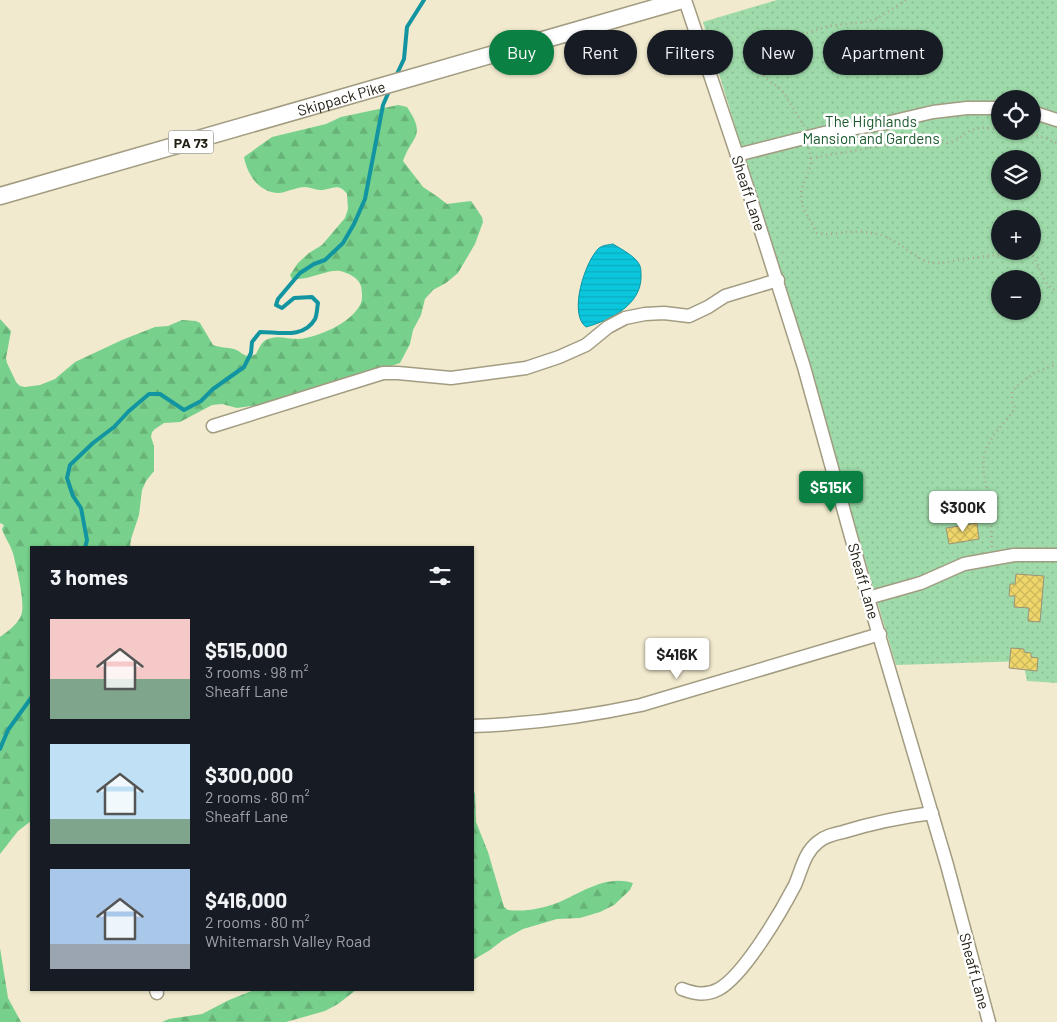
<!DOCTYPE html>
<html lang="en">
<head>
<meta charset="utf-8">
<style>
  body { margin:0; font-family:Barlow,sans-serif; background:#20242c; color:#f1f3f6; height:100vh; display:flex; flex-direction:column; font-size:19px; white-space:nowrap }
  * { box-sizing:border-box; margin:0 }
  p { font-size:16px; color:#9ea1a6 }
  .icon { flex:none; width:28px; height:28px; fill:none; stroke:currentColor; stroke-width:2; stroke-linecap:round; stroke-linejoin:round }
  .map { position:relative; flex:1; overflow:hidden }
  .details { position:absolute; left:30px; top:546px; width:444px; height:445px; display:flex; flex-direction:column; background:#171b24; border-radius:0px; box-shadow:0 1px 4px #0004 }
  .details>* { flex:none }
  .top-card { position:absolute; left:489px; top:30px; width:475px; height:45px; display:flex; gap:10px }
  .fabs { position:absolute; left:991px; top:90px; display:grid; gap:10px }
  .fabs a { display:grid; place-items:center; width:50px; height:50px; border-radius:50%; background:#171b24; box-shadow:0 1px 4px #0004; font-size:25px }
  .price { position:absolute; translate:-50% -42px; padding:0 11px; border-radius:5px; background:#fff; color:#222; font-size:16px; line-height:32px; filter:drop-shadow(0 1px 2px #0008) }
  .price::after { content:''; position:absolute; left:50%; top:30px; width:15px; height:11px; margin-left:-8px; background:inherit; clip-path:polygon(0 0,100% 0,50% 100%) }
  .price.selected { background:#0b8043; color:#fff }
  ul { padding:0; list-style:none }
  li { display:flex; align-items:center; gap:15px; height:125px; padding:0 20px }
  li span { display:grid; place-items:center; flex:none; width:140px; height:100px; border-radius:0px; color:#555 }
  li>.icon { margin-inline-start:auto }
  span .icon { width:60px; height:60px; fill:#fffc; stroke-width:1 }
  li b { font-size:21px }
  h2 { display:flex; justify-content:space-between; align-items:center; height:60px; padding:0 20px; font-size:21px }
  .chip { padding:0 18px; border-radius:22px; background:#171b24; box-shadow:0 1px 4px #0004; font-size:18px; line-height:45px }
  .chip.selected { background:#0b8043; color:#fff }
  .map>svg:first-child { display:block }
  .forest { fill:url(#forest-firs) }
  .park { fill:url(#park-dots); fill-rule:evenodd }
  .water { fill:url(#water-rules); stroke:#1295a1 }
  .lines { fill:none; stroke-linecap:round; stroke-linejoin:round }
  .stream { stroke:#1295a1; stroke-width:4 }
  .building { fill:url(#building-cross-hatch); stroke:#999379 }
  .minor-casing { stroke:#a29c82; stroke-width:15 }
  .major-casing { stroke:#a29c82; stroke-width:19 }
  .path { stroke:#aca690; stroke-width:2.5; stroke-dasharray:1 4; stroke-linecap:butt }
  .minor { stroke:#fff; stroke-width:12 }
  .major { stroke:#fff; stroke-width:16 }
  .labels { text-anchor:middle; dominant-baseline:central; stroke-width:5; stroke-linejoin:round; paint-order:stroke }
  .shield { fill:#fff; stroke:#65635c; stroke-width:1 }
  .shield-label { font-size:14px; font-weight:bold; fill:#232016 }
  .street-label { font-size:15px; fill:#232016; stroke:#fff }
  .park-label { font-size:15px; fill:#1b592d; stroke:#fff }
</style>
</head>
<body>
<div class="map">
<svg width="1057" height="1022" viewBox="0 0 1057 1022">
  <defs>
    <pattern id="forest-firs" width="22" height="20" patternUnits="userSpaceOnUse" patternTransform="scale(1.25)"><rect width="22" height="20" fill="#77d08b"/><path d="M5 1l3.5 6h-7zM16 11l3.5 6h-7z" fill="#67b277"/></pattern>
    <pattern id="park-dots" width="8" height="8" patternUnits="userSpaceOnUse" patternTransform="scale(1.25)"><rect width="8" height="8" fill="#9fdbaa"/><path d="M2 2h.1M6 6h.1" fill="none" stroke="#89bc92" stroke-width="1.8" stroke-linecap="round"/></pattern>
    <pattern id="water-rules" width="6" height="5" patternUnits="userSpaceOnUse" patternTransform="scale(1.25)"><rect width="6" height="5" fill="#0bc7dd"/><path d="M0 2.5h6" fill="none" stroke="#0babbd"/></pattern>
    <pattern id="building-cross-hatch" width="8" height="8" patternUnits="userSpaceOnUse" patternTransform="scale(1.25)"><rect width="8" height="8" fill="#eed66b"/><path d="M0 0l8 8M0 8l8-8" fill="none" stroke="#ccb75c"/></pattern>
  </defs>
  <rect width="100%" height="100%" fill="#f1eace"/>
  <g class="forest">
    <path d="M398 105 407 107C427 137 412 135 403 161L423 187 438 197 447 204 471 201 482 217 483 222 475 244 458 273 446 283 433 290 425 299 421 315 413 330 410 344 400 363 370 373 344 378 258 405 237 408 222 404 212 405 180 422 164 423 155 429 152 432 151 437 154 446V471L146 481 142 490 139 515 131 539 130 547 31 548V821L18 831 0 854V637C7 632 15 626 20 618 27 607 17 571 14 557 12 547 5 538 2 529L4 525 0 523V319L11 331 6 358 7 363 16 382 20 386 25 387 40 385 55 379 75 362 122 340 155 327 168 326 182 320 196 321 200 323 213 345C220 348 227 347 234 349 243 352 245 360 256 354 259 348 262 341 268 339 279 335 287 339 298 339 317 338 351 323 360 305 363 300 362 292 361 286 358 277 348 273 340 271 328 269 307 281 292 279L290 275 298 263 309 253 322 245 345 218 348 209 347 194C338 181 329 191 320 190 315 190 310 187 305 187 296 187 285 193 279 193 259 193 247 174 244 157L272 137 326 124 341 117Z"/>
    <path d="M472 787 475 794 476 822 488 852 504 907 508 910C525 912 540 909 557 903 581 893 606 874 633 883L630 890 614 905 600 912 580 918 557 919 523 929 503 940 490 950 473 960Z"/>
    <path d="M0 948 8 998 21 1022H0Z"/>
    <path d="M254 990H356L338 1004 325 1011 286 1022H162L169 1019 202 1014 229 1000Z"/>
  </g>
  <path class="park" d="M777 0H1057V683L1027 681 1023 661 896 665 786 291 703 22ZM1000 99H1032V131H1000ZM1000 159H1032V191H1000ZM1000 219H1032V251H1000ZM1000 279H1032V311H1000Z"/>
  <path class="water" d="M613 244C621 249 637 257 640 266 641 269 641 272 641 274 643 304 611 320 586 327 568 314 585 261 599 248 603 245 608 245 613 244Z"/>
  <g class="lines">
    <g class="stream">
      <path d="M396 76 404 59 407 27 424 0"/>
      <path d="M85 548 87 540 81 508 73 496 67 478 70 465 93 443 114 427 129 411 149 394H160L184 410 201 401 213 389 244 367 251 353 252 342 260 332C279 332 304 339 315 319 317 315 317 308 318 303L312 297 294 298 282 308 276 305 278 299 300 273 314 264 325 260 343 243 354 224 365 199 383 105 390 89"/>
      <path d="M0 749 8 730 31 698"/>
    </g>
  </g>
  <g class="building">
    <path d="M977 523 979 539 949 544 946 528Z"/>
    <path d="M1016 574 1044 576 1040 622 1028 621 1029 608 1014 607 1015 596H1009L1010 584H1015Z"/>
    <path d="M1011 648 1024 649V652L1031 653V657L1038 658 1037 671 1009 668Z"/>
  </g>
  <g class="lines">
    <g class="minor-casing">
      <g id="minor">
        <path d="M685 0 737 155 804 367 868 598 947 865 989 1022"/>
        <path d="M1032 112 1057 120"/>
        <path d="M737 155 824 133 886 123 933 112 967 108H1000"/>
        <path d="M213 426 383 373H398L451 378 526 368 559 357 586 345 608 327 625 318 645 314 664 313 689 316 708 307 725 296 778 280"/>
        <path d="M868 598 921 583 964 564 1014 555H1057"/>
        <path d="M472 726C529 724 585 717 641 705L880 634"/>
        <path d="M682 989C695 994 706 996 719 989 744 975 781 912 795 885 802 869 804 853 818 842 825 836 834 834 843 832 872 823 901 817 932 813"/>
        <path d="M156 990 157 993"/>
      </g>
    </g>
    <g class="major-casing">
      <g id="major">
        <path id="s1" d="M0 196 682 0"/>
      </g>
    </g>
    <g class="path">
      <path d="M804 126 782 90 765 78 751 55 748 47V42L758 36 773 39 795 37 828 26 865 22 876 19 906 0"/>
      <path d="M1017 131 1040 136 1057 143"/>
      <path d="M809 148 811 165 801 191 802 205 817 233C827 236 837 233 847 232 856 231 868 232 877 234 899 238 912 260 934 263 944 264 955 260 965 259 988 256 1009 252 1033 256 1041 268 1042 285 1057 291"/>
      <path d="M811 158 893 144 933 135 947 143C957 141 960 137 968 132 978 126 989 128 1000 129"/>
      <path d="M992 547C991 533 992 519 990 505 988 488 980 470 985 452 990 436 1006 422 1015 408L1012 401V391C1027 376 1037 371 1057 364"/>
    </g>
    <use href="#minor" class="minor"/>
    <use href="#major" class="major"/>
  </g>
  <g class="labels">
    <rect class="shield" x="168.5" y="130.5" width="45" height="23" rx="4"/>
    <g class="shield-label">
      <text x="191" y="142">PA 73</text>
    </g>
    <g class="street-label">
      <text stroke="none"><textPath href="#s1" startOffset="355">Skippack Pike</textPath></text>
      <text transform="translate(749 193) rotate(72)">Sheaff Lane</text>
      <text transform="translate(864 581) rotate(74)">Sheaff Lane</text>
      <text transform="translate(975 971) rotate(75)">Sheaff Lane</text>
    </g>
    <g class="park-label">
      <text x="871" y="121">The Highlands<tspan x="871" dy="17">Mansion and Gardens</tspan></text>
    </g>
  </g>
</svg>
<div class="fabs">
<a><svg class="icon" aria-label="locate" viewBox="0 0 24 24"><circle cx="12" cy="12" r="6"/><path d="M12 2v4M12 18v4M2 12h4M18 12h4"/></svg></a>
<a><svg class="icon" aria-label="layers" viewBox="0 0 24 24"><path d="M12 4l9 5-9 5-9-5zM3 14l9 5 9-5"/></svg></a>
<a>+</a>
<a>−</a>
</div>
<b class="price selected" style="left:831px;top:513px">$515K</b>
<b class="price" style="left:963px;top:533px">$300K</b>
<b class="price" style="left:677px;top:680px">$416K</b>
<div class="top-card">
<a class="chip selected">Buy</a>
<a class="chip">Rent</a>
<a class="chip">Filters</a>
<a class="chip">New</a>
<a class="chip">Apartment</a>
</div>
<section class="details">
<h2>3 homes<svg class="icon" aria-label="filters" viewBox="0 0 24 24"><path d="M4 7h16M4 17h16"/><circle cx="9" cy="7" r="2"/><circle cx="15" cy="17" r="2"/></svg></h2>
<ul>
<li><span style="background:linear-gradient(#f6c9c9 60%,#7fa58c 0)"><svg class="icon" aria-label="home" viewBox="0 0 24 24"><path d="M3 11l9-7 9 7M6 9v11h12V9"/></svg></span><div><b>$515,000</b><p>3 rooms · 98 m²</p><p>Sheaff Lane</p></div></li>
<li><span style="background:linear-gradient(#bfe0f5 75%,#7fa58c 0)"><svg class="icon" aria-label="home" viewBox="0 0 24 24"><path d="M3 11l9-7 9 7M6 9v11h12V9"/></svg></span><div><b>$300,000</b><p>2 rooms · 80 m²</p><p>Sheaff Lane</p></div></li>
<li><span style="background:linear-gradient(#a9c7e8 75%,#9aa5b1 0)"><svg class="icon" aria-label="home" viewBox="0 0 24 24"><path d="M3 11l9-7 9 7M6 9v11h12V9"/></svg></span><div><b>$416,000</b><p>2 rooms · 80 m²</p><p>Whitemarsh Valley Road</p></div></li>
</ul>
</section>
</div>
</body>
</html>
